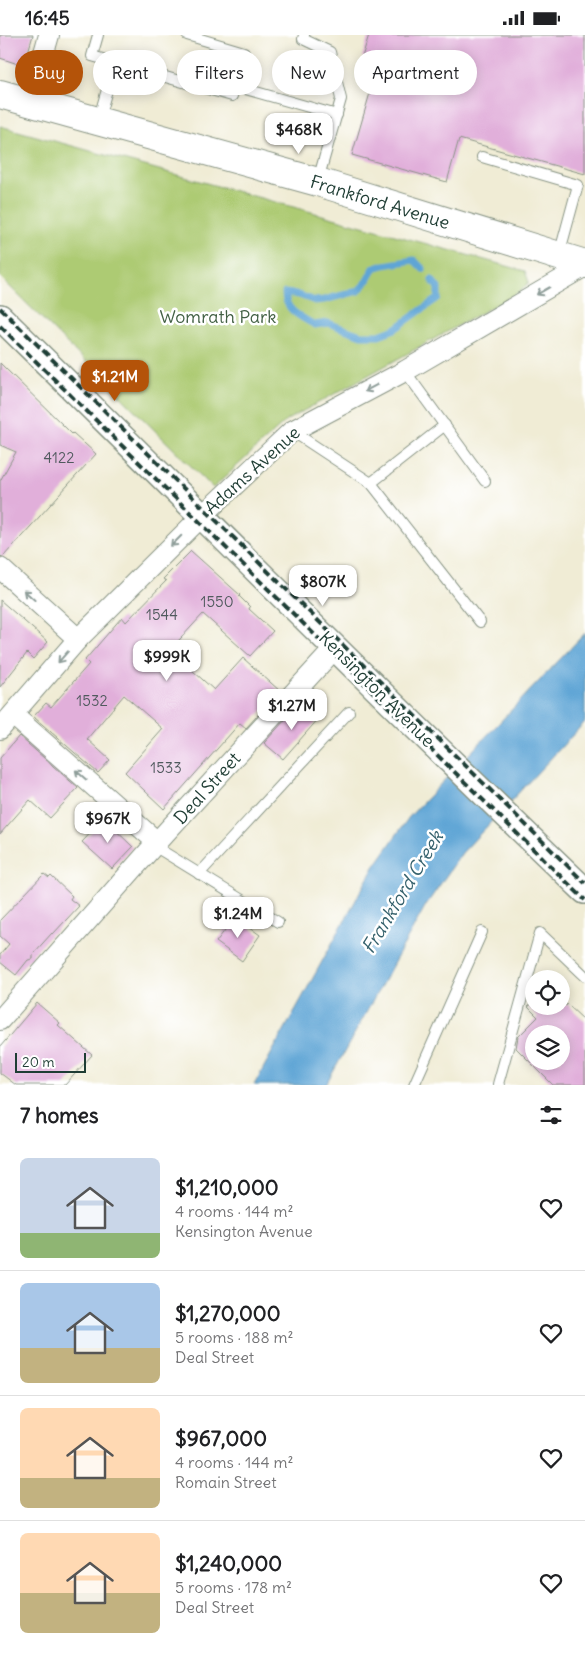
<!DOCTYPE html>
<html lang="en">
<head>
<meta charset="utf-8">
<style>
  body { margin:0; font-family:Delius,sans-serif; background:#f6f6f6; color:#202124; height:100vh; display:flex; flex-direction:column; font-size:19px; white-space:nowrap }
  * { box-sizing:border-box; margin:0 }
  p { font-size:16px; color:#757577 }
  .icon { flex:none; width:28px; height:28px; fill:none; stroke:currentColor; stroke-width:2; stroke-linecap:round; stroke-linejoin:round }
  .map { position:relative; height:1050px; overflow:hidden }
  .panel { display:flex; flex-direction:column; background:#fff; flex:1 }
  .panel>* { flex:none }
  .guide { position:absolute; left:15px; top:15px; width:555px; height:45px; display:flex; gap:10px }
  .controls { position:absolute; left:525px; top:935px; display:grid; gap:10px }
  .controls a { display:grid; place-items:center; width:45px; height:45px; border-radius:50%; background:#fff; box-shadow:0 2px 12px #0003; font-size:25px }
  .scale { position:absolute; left:15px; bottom:12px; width:71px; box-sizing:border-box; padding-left:5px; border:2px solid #1f3d34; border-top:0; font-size:14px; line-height:18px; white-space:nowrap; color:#1f3d34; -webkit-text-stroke:4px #fff; paint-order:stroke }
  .price { position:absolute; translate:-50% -42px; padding:0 11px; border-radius:10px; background:#fff; color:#222; font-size:16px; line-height:32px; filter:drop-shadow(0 1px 2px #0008) }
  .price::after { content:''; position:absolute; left:50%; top:30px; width:15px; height:11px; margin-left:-8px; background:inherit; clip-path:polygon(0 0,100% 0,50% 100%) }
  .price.active { background:#b45309; color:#fff }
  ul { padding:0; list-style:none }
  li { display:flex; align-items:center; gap:15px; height:125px; padding:0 20px }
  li+li { border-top:1px solid #e0e0e0 }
  li span { display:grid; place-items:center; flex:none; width:140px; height:100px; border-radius:8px; color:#555 }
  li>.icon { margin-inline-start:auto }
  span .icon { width:60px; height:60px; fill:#fffc; stroke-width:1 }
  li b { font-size:21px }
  h2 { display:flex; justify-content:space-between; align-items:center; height:60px; padding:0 20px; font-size:21px }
  .chip { padding:0 18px; border-radius:22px; background:#fff; box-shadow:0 2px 12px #0003; font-size:18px; line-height:45px }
  .chip.active { background:#b45309; color:#fff }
  .status { display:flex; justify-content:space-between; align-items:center; height:35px; padding:0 25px; background:#fff; direction:ltr }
  .status svg { height:14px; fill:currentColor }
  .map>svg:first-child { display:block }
  .green { fill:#adcb73; stroke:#668454 }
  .water { fill:#5fa5d5; stroke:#3f7184 }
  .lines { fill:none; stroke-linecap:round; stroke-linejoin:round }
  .stream { stroke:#5fa5d5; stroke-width:7 }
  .building { fill:#e1afda; fill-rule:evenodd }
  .service-casing { stroke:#889484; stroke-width:12 }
  .minor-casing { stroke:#889484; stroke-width:22 }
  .tertiary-casing { stroke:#889484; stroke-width:28 }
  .secondary-casing { stroke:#889484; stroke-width:30 }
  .service { stroke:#fff; stroke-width:10 }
  .minor { stroke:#fff; stroke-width:20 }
  .tertiary { stroke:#fff; stroke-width:25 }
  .secondary { stroke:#fff; stroke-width:28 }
  .rail { stroke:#1f3d34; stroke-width:4; stroke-dasharray:8 4; stroke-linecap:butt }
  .oneway { stroke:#8f9e9a }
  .labels { text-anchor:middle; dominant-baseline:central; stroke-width:5; stroke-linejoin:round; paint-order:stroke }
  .number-label { font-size:15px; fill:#505a5e }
  .street-label { font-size:18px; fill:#1f3d34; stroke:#fff }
  .park-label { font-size:18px; fill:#426044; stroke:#fff }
  .water-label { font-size:19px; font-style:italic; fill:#35616c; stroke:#fff }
</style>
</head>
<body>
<div class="status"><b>16:45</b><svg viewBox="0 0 49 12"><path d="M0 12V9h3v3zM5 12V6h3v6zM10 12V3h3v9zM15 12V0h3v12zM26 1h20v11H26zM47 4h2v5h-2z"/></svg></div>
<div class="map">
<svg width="585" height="1050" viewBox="0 0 585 1050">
  <rect width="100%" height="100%" fill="#fff"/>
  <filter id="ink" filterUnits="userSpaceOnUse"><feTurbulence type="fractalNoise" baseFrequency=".02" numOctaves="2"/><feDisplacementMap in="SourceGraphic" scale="10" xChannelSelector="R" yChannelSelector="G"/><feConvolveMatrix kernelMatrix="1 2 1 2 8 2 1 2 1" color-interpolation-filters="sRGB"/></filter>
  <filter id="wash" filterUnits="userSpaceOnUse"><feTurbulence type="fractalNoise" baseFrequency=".0096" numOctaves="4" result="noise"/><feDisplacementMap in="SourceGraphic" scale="20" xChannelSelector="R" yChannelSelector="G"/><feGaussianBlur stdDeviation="1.12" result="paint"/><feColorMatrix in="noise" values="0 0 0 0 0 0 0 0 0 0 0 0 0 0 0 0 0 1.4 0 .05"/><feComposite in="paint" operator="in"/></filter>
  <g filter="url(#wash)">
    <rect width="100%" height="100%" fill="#f0ecd5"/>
    <path class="green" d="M0 91 525 236 529 247 521 256 287 385 213 453 0 242Z"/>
    <path class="water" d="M585 598V687L462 818 426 870 326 1050H254L374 832 409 782Z"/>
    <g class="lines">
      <path class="stream" d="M423 234 414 225 384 230 374 233 365 249 358 256 324 265 315 266 299 260 285 258C285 276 301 282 315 290L328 288 361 300H379L395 294 438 263V253L432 245"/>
    </g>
    <g id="blocks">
      <g class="building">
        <path d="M0 0H33L24 31 0 23Z"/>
        <path d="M369 0H585V139L459 104 447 147 352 120 379 27 362 22Z"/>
        <path d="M0 328 72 399 73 398 96 419 3 522 0 521V446L16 417 0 410Z"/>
        <path d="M191 516 240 560 239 561 250 572 249 574 273 596 250 621 203 579 170 615 214 655 243 623 280 656 246 693 240 688 164 774 125 737 163 694 124 660 87 704 110 725 98 738 35 683 34 681 46 668 51 672 89 629 85 625 122 582 126 587 166 546 163 544Z"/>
        <path d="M0 565 48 607 33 624 27 618 0 652Z"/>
        <path d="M303 668 320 682 283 724 264 708 297 672 299 673Z"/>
        <path d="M19 701 78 753 50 783 30 765 0 799V723Z"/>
        <path d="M104 784 133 812 112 834 82 807Z"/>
        <path d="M44 839 49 843 51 841 72 861 70 864 79 871 53 899 52 898 33 919V924L28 925 16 940 0 927V920L9 909 0 901V885Z"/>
        <path d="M235 882 260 900 242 926 216 907Z"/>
        <path d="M561 966 566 971 567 969 585 986V1050H553L516 1013 518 1002 538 982 528 972 534 967V971H561ZM534 999H561V1026H534Z"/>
        <path d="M37 968 60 988 58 990 92 1020 65 1050H16L0 1038V1012Z"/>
      </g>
    </g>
  </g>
  <g filter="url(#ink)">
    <use href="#blocks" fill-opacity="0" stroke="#889484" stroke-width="1"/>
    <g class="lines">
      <g class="service-casing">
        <g id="service">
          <path d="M98 0 92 21 232 61 244 17 187 0"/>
          <path d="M304 0 303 4 330 17 341 64 318 145"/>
          <path d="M235 51 337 80"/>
          <path d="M98 86 115 27"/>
          <path d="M482 122 578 150 559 220"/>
          <path d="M405 336 485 446"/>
          <path d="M445 390 371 448 480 587"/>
          <path d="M292 396 371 448"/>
          <path d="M154 811 278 887"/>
          <path d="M199 839 349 677"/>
          <path d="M414 1050 482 897"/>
          <path d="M499 1050 498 1049 540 898 585 941"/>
        </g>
      </g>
      <g class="minor-casing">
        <g id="minor">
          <path d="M30 67 49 0"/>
          <path d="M0 533 78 604"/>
          <path d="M13 680 157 807"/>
          <path d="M0 694 78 604 203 480 292 396 405 336 585 231"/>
          <path d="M0 985 157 807 336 612"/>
        </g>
      </g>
      <g class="tertiary-casing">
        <path id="tertiary" d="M0 282C195 473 387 667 585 856"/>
      </g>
      <g class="secondary-casing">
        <path id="secondary" d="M0 59 318 147 585 229"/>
      </g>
      <use href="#service" class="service"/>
      <use href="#minor" class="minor"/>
      <use href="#tertiary" class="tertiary"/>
      <use href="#secondary" class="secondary"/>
      <g class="rail">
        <path d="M0 273 585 848"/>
        <path d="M0 291 585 865"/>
      </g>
    </g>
    <defs><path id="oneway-shaft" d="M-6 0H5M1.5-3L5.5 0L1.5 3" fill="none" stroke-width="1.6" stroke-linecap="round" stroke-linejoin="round" transform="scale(1.25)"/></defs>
    <g class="oneway">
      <use href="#oneway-shaft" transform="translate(543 256) rotate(150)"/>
      <use href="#oneway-shaft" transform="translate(371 353) rotate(152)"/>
      <use href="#oneway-shaft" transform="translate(176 506) rotate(135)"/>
      <use href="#oneway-shaft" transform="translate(29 560) rotate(-138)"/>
      <use href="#oneway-shaft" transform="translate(63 622) rotate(131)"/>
      <use href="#oneway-shaft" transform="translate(81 740) rotate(-139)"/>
    </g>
  </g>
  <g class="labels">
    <g class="number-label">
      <text x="59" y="422">4122</text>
      <text x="217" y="566">1550</text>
      <text x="162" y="579">1544</text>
      <text x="92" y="665">1532</text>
      <text x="166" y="732">1533</text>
    </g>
    <g class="street-label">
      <text transform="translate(380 167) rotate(17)">Frankford Avenue</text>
      <text transform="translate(252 435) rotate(-42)">Adams Avenue</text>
      <text transform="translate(377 654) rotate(45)">Kensington Avenue</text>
      <text transform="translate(207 753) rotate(-48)">Deal Street</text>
    </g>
    <g class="park-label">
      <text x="218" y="281">Womrath Park</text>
    </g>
    <g class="water-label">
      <text transform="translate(402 857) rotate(-59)">Frankford Creek</text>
    </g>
  </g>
</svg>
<div class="controls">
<a><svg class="icon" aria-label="locate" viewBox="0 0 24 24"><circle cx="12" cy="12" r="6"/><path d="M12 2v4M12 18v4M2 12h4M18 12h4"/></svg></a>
<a><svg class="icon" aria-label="layers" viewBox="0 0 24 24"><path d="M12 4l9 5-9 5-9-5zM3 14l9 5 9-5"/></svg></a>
</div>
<div class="scale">20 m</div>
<b class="price" style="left:299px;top:120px">$468K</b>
<b class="price active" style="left:115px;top:367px">$1.21M</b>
<b class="price" style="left:323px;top:572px">$807K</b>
<b class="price" style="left:167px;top:647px">$999K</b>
<b class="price" style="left:292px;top:696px">$1.27M</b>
<b class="price" style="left:108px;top:809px">$967K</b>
<b class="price" style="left:238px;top:904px">$1.24M</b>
<div class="guide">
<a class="chip active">Buy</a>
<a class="chip">Rent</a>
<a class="chip">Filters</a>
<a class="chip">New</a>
<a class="chip">Apartment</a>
</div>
</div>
<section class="panel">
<h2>7 homes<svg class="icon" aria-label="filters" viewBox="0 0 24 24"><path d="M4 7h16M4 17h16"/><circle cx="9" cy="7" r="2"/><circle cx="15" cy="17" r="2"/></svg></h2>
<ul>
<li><span style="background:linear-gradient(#c9d6e8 75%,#8fb573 0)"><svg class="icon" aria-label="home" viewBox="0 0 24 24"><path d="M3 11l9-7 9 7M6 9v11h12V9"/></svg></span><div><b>$1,210,000</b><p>4 rooms · 144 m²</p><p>Kensington Avenue</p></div><svg class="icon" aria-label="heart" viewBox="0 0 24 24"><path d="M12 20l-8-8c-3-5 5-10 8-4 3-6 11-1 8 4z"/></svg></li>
<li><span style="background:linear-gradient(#a9c7e8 65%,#c2b280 0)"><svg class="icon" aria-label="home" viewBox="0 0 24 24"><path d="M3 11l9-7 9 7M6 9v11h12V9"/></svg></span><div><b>$1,270,000</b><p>5 rooms · 188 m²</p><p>Deal Street</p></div><svg class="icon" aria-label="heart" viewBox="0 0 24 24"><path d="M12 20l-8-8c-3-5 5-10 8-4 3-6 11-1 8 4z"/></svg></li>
<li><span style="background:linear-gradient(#ffd9b3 70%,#c2b280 0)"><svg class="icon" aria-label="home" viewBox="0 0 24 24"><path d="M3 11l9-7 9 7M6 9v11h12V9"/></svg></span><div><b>$967,000</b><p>4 rooms · 144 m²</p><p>Romain Street</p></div><svg class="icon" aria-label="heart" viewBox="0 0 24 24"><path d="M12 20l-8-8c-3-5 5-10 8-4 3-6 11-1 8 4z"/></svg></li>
<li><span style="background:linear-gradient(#ffd9b3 60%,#c2b280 0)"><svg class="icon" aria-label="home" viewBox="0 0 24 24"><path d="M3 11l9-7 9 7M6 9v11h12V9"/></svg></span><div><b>$1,240,000</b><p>5 rooms · 178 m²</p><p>Deal Street</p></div><svg class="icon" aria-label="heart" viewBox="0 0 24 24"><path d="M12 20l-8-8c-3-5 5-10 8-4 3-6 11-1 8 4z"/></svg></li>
</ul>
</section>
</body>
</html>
